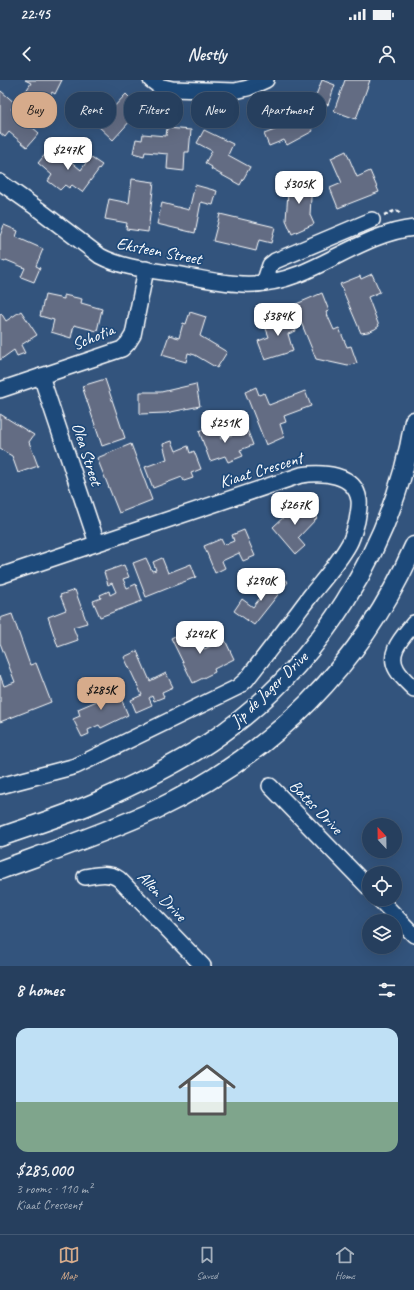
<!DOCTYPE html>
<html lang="en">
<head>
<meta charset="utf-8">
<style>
  body { margin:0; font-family:Caveat,sans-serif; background:#2e4664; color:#f1f3f6; height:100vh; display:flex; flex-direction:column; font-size:15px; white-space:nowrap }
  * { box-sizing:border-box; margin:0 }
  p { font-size:13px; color:#a4afbc }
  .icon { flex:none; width:22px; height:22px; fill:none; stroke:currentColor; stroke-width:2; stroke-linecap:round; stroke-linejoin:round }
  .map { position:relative; height:886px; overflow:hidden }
  .panel { display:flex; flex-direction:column; background:#263f5e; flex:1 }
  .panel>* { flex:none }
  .guide { position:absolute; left:12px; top:12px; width:390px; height:36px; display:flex; gap:8px }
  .needle { width:26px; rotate:338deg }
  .buttons { position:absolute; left:362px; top:738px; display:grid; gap:8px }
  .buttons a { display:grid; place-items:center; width:40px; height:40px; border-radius:50%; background:#263f5e; box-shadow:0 4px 16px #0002,0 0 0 1px #425873; font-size:20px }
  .price { position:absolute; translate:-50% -34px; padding:0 9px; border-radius:8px; background:#fff; color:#222; font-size:13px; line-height:26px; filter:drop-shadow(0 1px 2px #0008) }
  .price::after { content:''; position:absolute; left:50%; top:24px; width:12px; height:9px; margin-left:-6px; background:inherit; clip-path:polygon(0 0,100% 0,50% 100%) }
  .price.selected { background:#d6ab8b; color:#111 }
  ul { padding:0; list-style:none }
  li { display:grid; align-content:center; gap:8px; height:212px; padding:0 16px }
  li+li { border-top:1px solid #425873 }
  li span { display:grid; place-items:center; height:124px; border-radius:12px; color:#555 }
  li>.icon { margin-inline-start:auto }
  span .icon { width:72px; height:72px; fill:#fffc; stroke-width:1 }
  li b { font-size:17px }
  h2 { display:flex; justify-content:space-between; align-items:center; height:48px; padding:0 16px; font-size:17px }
  .chip { padding:0 14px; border-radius:16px; background:#263f5e; box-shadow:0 4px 16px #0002,0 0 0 1px #425873; font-size:14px; line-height:36px }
  .chip.selected { background:#d6ab8b; color:#111 }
  .status { display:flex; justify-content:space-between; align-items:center; height:28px; padding:0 20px; background:#263f5e; direction:ltr }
  .status svg { height:11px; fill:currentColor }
  header { display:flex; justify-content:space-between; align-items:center; height:52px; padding:0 16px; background:#263f5e; font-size:18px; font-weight:800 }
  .menu { display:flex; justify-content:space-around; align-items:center; height:56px; border-top:1px solid #425873; background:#263f5e; font-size:11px; color:#a4afbc }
  .menu a { display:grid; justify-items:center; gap:2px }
  .menu .selected { color:#d6ab8b }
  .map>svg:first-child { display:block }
  .building { fill:#636c83; stroke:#fff }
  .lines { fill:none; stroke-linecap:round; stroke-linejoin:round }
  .minor-casing { stroke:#fff; stroke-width:18 }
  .major-casing { stroke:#fff; stroke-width:21 }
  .path { stroke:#fff; stroke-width:2.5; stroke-dasharray:4 3; stroke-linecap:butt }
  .minor { stroke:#1f4a7a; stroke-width:15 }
  .major { stroke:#1f4a7a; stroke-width:18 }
  .labels { text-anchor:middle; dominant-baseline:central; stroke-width:3.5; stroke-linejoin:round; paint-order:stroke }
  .street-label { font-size:17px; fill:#fff; stroke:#1f4a7a }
</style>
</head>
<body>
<div class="status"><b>22:45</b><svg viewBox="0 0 49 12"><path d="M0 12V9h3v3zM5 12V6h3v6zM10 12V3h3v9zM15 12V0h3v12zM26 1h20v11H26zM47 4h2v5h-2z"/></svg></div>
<header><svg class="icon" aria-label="back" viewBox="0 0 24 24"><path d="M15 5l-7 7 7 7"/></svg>Nestly<svg class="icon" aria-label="person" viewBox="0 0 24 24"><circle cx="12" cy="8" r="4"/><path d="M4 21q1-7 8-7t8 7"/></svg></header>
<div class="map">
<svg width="414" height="886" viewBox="0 0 414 886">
  <rect width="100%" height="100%" fill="#33547d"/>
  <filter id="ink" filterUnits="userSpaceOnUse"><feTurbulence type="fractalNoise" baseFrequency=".025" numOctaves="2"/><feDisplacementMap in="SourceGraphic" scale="8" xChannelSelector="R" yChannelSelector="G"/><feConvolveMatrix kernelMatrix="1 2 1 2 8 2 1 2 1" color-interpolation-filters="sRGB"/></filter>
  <g filter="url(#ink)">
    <g class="building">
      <path d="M25 0H62L55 14 52 12 45 23 26 11 31 3Z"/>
      <path d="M322 0 335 5 328 25 314 20Z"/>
      <path d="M345 0H370L356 39 334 31Z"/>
      <path d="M1 11 16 24 11 29 39 53 27 67 9 52 5 57 0 53V12Z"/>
      <path d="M93 13 103 21 100 24 109 32 126 14 141 29 113 60 79 28Z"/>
      <path d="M292 20 297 32 301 31 303 37H304L306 39H308L313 51 287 65 284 60 269 66 264 54 280 48 272 29Z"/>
      <path d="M167 48 191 50 189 72H185L184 91 167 89 168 74 145 72 144 76 133 73 136 59 142 60 143 54 166 56Z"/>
      <path d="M204 50 233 64 228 75 250 87 240 105 211 89 212 87 205 83 212 71 197 63Z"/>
      <path d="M52 66 81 90 90 77 102 85 82 112 72 105 69 108 65 105 60 110 48 101 52 95 38 83Z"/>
      <path d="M346 71 357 97 370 91 379 112 338 128 330 108 342 103 331 78Z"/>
      <path d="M132 99 154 102 148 152 126 149 127 143 105 139 109 119 129 123Z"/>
      <path d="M289 99 312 100 310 135 314 144 292 154 286 140Z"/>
      <path d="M195 105 217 111 213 125 201 122 195 153 157 144 162 123 189 130Z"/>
      <path d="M220 134 275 147 271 163 259 160 256 171 213 161Z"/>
      <path d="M4 145 18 151 16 157 43 169 36 186 40 188 34 202 21 197 25 188 6 180 5 182 0 180V156Z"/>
      <path d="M372 194 380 212 368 217 379 246 375 249 368 252 361 253 340 204 360 196 361 199Z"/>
      <path d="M322 213 329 231 326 232 334 250 339 248 347 267 351 266 357 283 348 286 316 279 294 225Z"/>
      <path d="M45 215 64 219V215L82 219 81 223 102 229 97 251 74 245 71 258 51 252 54 240 40 236Z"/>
      <path d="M21 231 37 255 21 265 25 273 17 276 14 270 0 280V234L1 233 6 241Z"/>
      <path d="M190 232 206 237 200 256 227 272 217 288 195 275 188 273 186 282 162 275 169 255 179 258 183 243 186 244Z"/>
      <path d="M290 234 296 251 288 254 293 271 265 280 258 261 269 257 264 243Z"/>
      <path d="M105 299 125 358 102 366 82 306Z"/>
      <path d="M196 304 200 326 166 333 140 334V312H161Z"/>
      <path d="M256 307 259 315 264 313 269 325 305 311 311 326 284 336 286 342 280 344 284 357 266 365 245 312Z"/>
      <path d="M0 334 34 355 29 362 38 386 18 393 12 376 0 369Z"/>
      <path d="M216 345 221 359 247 349 253 365 240 370 243 376 228 382 225 376 210 381 199 351Z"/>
      <path d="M172 361 176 371 188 366 190 373 194 371 201 389 191 393 193 398 184 401 182 397 153 408 145 387 167 379 163 364Z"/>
      <path d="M131 364 152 420 119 433 97 378Z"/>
      <path d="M301 421 317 438 298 458 305 466 296 474 273 447Z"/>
      <path d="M244 450 255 476 243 481 239 473 222 481 225 488 215 493 204 466 221 459 224 465 234 461 232 455Z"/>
      <path d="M146 478 152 491 156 490 153 482 162 478 168 493 191 484 196 497 146 517 133 483Z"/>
      <path d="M124 485 129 497 123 499 127 508 136 504 142 521 100 537 93 521 101 518 100 515 109 511 110 515 116 512 112 503 108 505 104 492Z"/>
      <path d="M278 495 288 502 254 545 234 531 242 519 253 527Z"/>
      <path d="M75 510 87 543 73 547 78 560 58 567 48 537 66 530 60 515Z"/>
      <path d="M12 534 30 585 36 583 51 622 0 642V595L4 606 15 602 0 563V538Z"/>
      <path d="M193 547 204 569 225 560 234 579 214 589 215 592 193 603 171 558Z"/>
      <path d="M137 571 150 601 166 593 173 607 162 612 164 617 154 621 152 616 149 618 152 625 136 632 131 620 142 615 124 577Z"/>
      <path d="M114 602 128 635 101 648 99 645 88 650 89 654 82 657 73 639 80 636 78 629 106 617 102 606Z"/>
    </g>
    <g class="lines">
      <g class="minor-casing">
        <g id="minor">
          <path d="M151 0 159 6 172 9 235 11 248 8 266 0"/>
          <path d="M0 102 38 129 100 176C122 188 151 190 176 194 198 198 220 203 242 204 262 205 281 201 299 194 336 179 374 152 414 148"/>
          <path d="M264 203 270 185 275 181 372 140"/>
          <path d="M41 296 97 463"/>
          <path d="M0 310 122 269 128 263 133 255 146 189"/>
          <path d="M0 496 301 395C322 392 355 393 359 420 360 426 358 434 357 441 355 448 353 457 349 464 339 482 324 499 311 515 289 544 268 572 246 600L238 607 76 686 0 706"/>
          <path d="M414 543C404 556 386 572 397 590 401 597 408 603 414 609"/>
          <path d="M270 706 369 808"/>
          <path d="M85 797C97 795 109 792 119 799L203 886"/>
          <path d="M379 819 414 855"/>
        </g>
      </g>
      <g class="major-casing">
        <g id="major">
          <path d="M0 757C31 746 64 736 94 723 134 705 174 686 210 662 317 590 394 467 414 341"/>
          <path d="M0 790C52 771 105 753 155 730 273 674 362 585 414 466"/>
        </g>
      </g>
      <path class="path" d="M384 135 397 130 400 134"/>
      <use href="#minor" class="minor"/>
      <use href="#major" class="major"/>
    </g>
  </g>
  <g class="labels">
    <g class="street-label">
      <text transform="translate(159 171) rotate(11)">Eksteen Street</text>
      <text transform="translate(93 257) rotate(-22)">Schotia</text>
      <text transform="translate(87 374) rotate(72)">Olea Street</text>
      <text transform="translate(261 390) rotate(-17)">Kiaat Crescent</text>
      <text transform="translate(269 609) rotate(-44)">Jip de Jager Drive</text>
      <text transform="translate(316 727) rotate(46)">Bates Drive</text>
      <text transform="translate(162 816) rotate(46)">Allen Drive</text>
    </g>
  </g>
</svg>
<div class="buttons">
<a><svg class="needle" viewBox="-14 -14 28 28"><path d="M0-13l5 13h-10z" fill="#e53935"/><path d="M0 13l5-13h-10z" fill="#a4afbc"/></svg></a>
<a><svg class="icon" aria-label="locate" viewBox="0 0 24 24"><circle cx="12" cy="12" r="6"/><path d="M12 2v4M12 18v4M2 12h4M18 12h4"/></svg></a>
<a><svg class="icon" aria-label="layers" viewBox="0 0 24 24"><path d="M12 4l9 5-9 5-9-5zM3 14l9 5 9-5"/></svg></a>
</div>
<b class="price" style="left:68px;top:91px">$247K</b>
<b class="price" style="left:299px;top:125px">$305K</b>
<b class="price" style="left:278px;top:257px">$384K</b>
<b class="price" style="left:225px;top:364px">$251K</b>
<b class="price" style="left:295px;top:446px">$267K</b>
<b class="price" style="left:261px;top:522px">$290K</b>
<b class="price" style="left:200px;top:575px">$242K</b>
<b class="price selected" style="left:101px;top:631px">$285K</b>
<div class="guide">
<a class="chip selected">Buy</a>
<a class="chip">Rent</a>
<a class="chip">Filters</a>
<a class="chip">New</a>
<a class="chip">Apartment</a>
</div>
</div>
<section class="panel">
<h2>8 homes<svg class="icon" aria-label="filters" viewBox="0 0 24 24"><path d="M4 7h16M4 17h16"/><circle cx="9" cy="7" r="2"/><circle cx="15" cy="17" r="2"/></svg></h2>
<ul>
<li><span style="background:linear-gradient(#bfe0f5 60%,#7fa58c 0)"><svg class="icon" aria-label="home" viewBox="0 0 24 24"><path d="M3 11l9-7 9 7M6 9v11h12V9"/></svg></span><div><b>$285,000</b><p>3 rooms · 110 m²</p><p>Kiaat Crescent</p></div></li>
</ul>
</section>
<nav class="menu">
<a class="selected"><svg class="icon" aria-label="map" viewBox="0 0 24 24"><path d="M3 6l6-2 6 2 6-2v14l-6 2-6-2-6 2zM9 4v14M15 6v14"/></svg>Map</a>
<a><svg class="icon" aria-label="saved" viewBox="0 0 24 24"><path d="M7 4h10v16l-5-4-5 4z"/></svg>Saved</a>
<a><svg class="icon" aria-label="home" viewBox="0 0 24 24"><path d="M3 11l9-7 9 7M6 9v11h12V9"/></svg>Home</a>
</nav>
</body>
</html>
